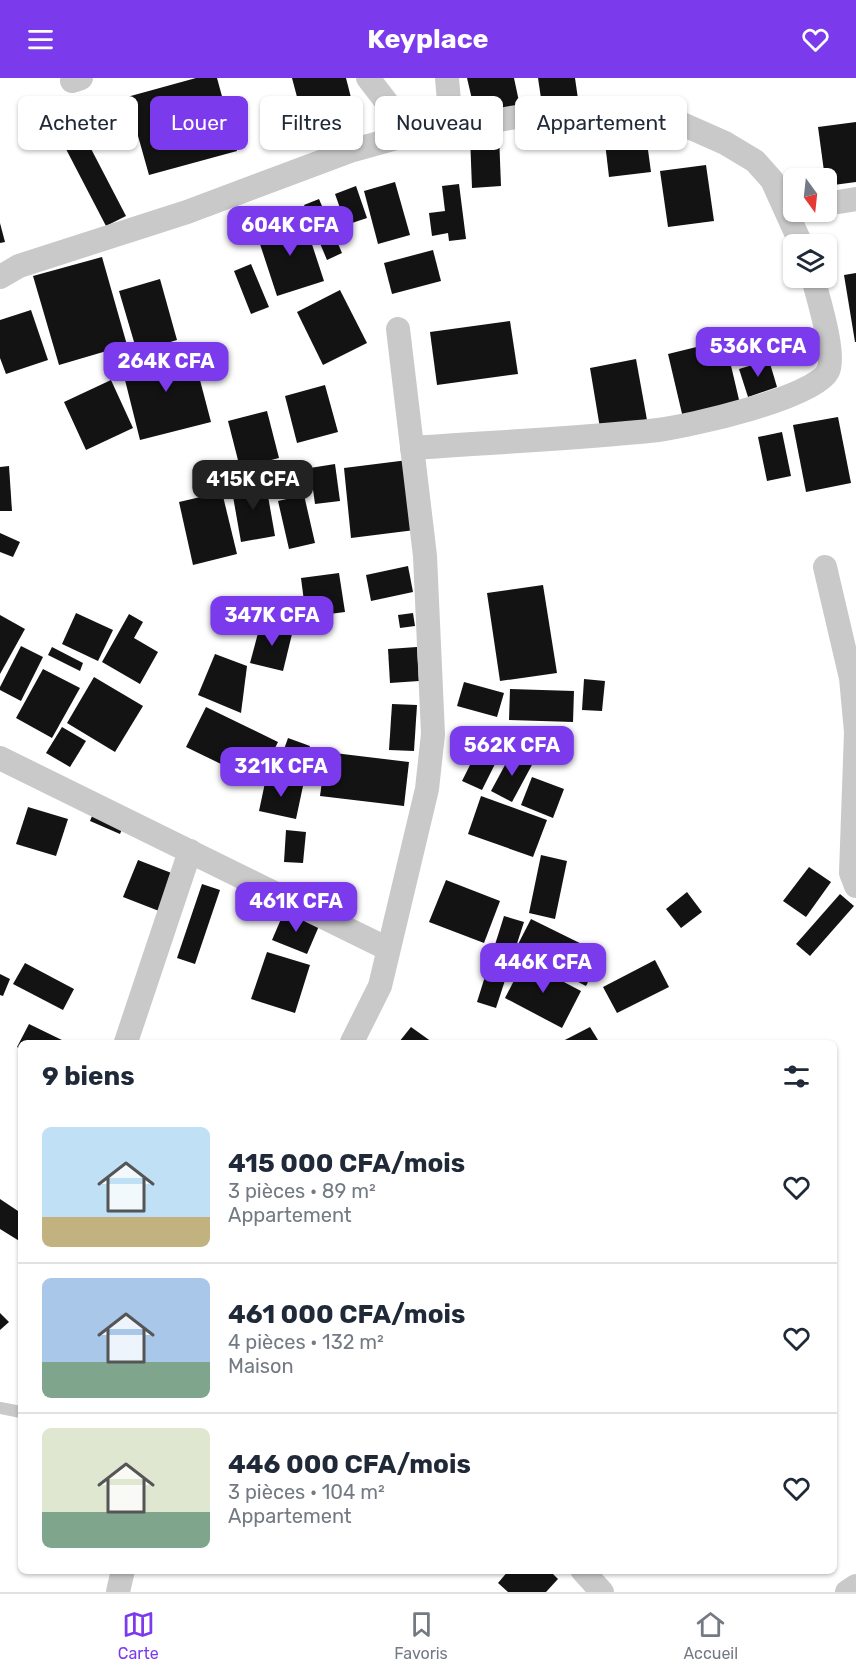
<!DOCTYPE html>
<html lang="fr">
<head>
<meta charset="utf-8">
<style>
  body { margin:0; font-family:Rubik,sans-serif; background:#f6f6f7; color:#1f2937; height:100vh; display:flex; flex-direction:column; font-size:22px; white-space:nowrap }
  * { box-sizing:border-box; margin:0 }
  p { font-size:20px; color:#747a83 }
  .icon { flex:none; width:33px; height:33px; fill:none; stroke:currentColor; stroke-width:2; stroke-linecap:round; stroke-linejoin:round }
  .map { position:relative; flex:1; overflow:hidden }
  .side { position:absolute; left:18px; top:962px; width:819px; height:534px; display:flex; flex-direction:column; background:#fff; border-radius:9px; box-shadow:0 2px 4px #0004 }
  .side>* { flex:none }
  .banner { position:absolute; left:18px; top:18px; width:820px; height:54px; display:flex; gap:12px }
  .needle { width:39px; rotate:165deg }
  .fabs { position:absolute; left:783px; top:90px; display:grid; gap:12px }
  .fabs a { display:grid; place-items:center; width:54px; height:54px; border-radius:9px; background:#fff; box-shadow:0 2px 4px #0004; font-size:30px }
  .price { position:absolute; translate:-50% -51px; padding:0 14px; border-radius:12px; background:#7c3aed; color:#fff; font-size:20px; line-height:39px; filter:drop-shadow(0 2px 3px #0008) }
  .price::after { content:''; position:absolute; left:50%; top:36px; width:18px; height:14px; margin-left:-9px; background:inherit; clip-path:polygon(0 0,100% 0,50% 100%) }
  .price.active { background:#222; color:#fff }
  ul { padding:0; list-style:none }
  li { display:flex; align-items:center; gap:18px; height:150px; padding:0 24px }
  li+li { border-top:2px solid #e0e1e3 }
  li span { display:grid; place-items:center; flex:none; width:168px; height:120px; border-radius:9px; color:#555 }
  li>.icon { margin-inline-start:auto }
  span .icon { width:72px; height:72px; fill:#fffc; stroke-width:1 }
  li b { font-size:26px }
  h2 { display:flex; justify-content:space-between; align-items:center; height:72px; padding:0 24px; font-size:26px }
  .pill { padding:0 21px; border-radius:9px; background:#fff; box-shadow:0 2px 4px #0004; font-size:21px; line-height:54px }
  .pill.active { background:#7c3aed; color:#fff }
  header { display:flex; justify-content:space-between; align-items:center; height:78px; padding:0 24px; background:#7c3aed; color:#fff; font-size:27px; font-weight:700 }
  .dock { display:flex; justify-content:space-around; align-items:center; height:84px; border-top:2px solid #e0e1e3; background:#fff; font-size:16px; color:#747a83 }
  .dock a { display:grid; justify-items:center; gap:3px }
  .dock .active { color:#7c3aed }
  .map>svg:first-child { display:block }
  .building { fill:#131313 }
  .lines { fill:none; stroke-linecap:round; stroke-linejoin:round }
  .lane { stroke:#c9c9c9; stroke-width:12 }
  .street { stroke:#c9c9c9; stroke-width:24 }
</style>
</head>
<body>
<header><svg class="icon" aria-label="menu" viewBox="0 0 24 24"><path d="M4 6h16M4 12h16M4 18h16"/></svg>Keyplace<svg class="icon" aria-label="heart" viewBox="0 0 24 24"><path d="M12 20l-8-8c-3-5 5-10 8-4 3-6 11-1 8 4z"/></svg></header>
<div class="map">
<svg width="856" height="1514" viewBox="0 0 856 1514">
  <rect width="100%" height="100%" fill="#fff"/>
  <g class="building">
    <path d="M196 0H217L237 73 149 97 127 19Z"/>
    <path d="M292 0H346L360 55 310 68Z"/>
    <path d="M467 0H514L521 33 477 43Z"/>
    <path d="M538 0H575L579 28 543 34Z"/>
    <path d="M74 38 126 138 106 148 54 48Z"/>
    <path d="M856 44V104L826 108 818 49Z"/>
    <path d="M645 50 651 94 609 99 604 56Z"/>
    <path d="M499 57 501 108 472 110 470 58Z"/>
    <path d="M706 87 714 143 668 149 660 93Z"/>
    <path d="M395 104 410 157 378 166 364 113Z"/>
    <path d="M459 106 466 161 449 163 448 155 432 158 429 135 445 133 442 108Z"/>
    <path d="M356 108 367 140 346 147 335 116Z"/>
    <path d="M319 121 342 175 327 182 304 127Z"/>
    <path d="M303 139 324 203 277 218 256 154Z"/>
    <path d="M0 145 5 164 0 165Z"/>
    <path d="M433 172 441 203 392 216 384 185Z"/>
    <path d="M102 179 127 267 59 287 33 198Z"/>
    <path d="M251 186 269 229 251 236 234 193Z"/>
    <path d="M856 195V264H855L844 197Z"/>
    <path d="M160 201 177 262 137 274 119 213Z"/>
    <path d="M340 212 367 265 323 287 297 234Z"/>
    <path d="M31 232 48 282 6 296 0 280V242Z"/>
    <path d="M510 243 518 296 437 307 430 254Z"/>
    <path d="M725 262 740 326 683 340 668 276Z"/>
    <path d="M191 268 211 344 140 362 121 286Z"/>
    <path d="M636 281 647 342 600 350 590 290Z"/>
    <path d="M769 282 777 309 748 319 739 291Z"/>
    <path d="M111 302 133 350 86 372 64 324Z"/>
    <path d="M325 307 338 354 297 365 285 318Z"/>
    <path d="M267 333 279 380 240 390 228 343Z"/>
    <path d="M838 339 851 405 806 414 793 347Z"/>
    <path d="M782 354 791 398 767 403 758 359Z"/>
    <path d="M408 382 415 452 351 460 344 390Z"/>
    <path d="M335 386 340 423 315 426 310 390Z"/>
    <path d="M9 388 12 433H0V389Z"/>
    <path d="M265 401 275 458 241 464 231 407Z"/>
    <path d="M222 414 237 476 193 487 179 424Z"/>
    <path d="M304 417 315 465 289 471 278 423Z"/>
    <path d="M0 455 20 464 13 479 0 474Z"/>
    <path d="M408 488 413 514 371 523 366 497Z"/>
    <path d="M339 495 345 534 306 539 301 500Z"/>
    <path d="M543 507 557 595 500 603 487 515Z"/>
    <path d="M76 535 113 552 98 583 62 566Z"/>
    <path d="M413 535 415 548 400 550 398 537Z"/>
    <path d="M129 536 143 544 134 560 158 574 140 606 102 584Z"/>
    <path d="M0 537 25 551 0 596Z"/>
    <path d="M261 544 293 552 283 593 250 585Z"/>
    <path d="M21 568 43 579 21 623 0 612V609Z"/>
    <path d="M52 569 83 585 80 593 48 577Z"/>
    <path d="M417 569 419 603 390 605 388 571Z"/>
    <path d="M215 576 247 588 241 635 198 617Z"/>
    <path d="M43 591 80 610 52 660 16 640Z"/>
    <path d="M94 599 143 628 115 674 67 645Z"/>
    <path d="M584 601 605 603 602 633 582 632Z"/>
    <path d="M464 604 504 615 497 639 457 628Z"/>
    <path d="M510 611 574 613 573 644 509 642Z"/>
    <path d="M392 626 417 627 414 673 389 672Z"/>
    <path d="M206 629 278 664 258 704 186 669Z"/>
    <path d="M62 649 86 663 70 689 46 675Z"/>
    <path d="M288 660 310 668 298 701 276 694Z"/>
    <path d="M478 671 498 680 482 712 462 703Z"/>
    <path d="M326 674 409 684 404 728 320 718Z"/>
    <path d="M512 674 533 685 512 724 491 713Z"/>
    <path d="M532 699 564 711 553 740 521 727Z"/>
    <path d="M266 700 303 708 296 741 259 733Z"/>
    <path d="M481 718 547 742 533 779 468 756Z"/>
    <path d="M28 729 68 741 56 778 16 766Z"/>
    <path d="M95 731 125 744 120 756 90 743Z"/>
    <path d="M286 752 306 754 303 785 284 784Z"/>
    <path d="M541 777 567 783 555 841 529 835Z"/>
    <path d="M138 782 174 796 159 833 123 819Z"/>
    <path d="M809 789 831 804 806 839 783 823Z"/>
    <path d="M446 802 500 823 484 865 429 844Z"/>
    <path d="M202 806 220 812 195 886 177 880Z"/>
    <path d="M687 814 702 834 681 850 666 831Z"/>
    <path d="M840 816 854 828 810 878 796 866Z"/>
    <path d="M284 834 319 848 307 876 272 862Z"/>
    <path d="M504 838 524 844 496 930 477 924Z"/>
    <path d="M531 841 602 876 586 908 515 872Z"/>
    <path d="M267 874 310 887 295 935 251 921Z"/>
    <path d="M655 882 669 909 617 935 603 909Z"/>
    <path d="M524 883 581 913 562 950 505 920Z"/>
    <path d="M25 885 74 911 63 932 13 906Z"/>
    <path d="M0 896 10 901 3 918 0 917Z"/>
    <path d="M29 946 66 964H21V971L17 969Z"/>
    <path d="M411 949 432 964H399Z"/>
    <path d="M590 949 598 962 594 964H561Z"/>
    <path d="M0 1121 21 1135V1164L0 1151Z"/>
    <path d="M0 1235 9 1244 0 1252Z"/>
    <path d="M509 1492H549L558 1501 546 1514H508L498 1505Z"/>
  </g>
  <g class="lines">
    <path class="lane" d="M0 1330 21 1334"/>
    <g class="street">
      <path d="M368 0 411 56"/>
      <path d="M447 0 451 48"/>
      <path d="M72 3 81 0"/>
      <path d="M826 126 856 121"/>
      <path d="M0 199 19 188 187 134 350 73 411 56 523 38 594 34H655L725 65 755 83 772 102 801 166"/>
      <path d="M412 370C494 364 576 361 658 352 689 348 815 320 828 293 836 276 818 220 813 200"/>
      <path d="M825 489 851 600 856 654 851 795 856 808"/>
      <path d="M0 680 388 871"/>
      <path d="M126 964 190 773"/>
      <path d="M352 964 380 908 427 711 433 656 425 478 398 251"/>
      <path d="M582 1492 602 1514"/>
      <path d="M118 1514 123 1492"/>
      <path d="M847 1514 856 1508"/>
    </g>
  </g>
</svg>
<div class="fabs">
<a><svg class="needle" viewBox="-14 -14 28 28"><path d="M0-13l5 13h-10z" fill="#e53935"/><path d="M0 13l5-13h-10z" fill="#747a83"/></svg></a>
<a><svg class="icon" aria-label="layers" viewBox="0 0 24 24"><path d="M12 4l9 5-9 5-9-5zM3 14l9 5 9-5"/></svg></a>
</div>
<b class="price" style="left:290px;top:179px">604K CFA</b>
<b class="price" style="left:758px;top:300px">536K CFA</b>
<b class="price" style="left:166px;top:315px">264K CFA</b>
<b class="price active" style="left:253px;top:433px">415K CFA</b>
<b class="price" style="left:272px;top:569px">347K CFA</b>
<b class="price" style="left:512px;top:699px">562K CFA</b>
<b class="price" style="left:281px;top:720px">321K CFA</b>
<b class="price" style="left:296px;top:855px">461K CFA</b>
<b class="price" style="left:543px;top:916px">446K CFA</b>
<div class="banner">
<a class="pill">Acheter</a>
<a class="pill active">Louer</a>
<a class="pill">Filtres</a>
<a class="pill">Nouveau</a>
<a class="pill">Appartement</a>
</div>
<section class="side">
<h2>9 biens<svg class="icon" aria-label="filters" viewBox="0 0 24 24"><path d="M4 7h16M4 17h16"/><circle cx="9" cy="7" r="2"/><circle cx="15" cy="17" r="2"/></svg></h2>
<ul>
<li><span style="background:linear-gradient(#bfe0f5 75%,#c2b280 0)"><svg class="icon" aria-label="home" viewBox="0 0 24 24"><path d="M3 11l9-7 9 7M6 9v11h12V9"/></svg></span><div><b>415 000 CFA/mois</b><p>3 pièces · 89 m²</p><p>Appartement</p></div><svg class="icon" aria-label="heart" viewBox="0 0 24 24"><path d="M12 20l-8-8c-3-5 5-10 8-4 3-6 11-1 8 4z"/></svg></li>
<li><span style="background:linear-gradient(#a9c7e8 70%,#7fa58c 0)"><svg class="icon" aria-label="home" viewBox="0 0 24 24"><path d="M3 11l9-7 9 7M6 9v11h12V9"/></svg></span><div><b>461 000 CFA/mois</b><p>4 pièces · 132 m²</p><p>Maison</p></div><svg class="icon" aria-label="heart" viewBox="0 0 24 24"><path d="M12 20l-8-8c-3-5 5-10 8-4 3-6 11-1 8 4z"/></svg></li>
<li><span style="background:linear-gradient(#dfe7d0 70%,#7fa58c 0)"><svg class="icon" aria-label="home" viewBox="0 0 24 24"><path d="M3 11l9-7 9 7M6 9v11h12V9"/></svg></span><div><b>446 000 CFA/mois</b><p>3 pièces · 104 m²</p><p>Appartement</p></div><svg class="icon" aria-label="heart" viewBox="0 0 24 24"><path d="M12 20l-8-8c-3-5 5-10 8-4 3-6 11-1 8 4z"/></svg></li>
</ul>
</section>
</div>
<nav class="dock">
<a class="active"><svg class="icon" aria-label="map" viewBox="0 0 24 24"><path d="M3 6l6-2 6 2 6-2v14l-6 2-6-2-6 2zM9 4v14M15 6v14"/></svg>Carte</a>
<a><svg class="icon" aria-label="saved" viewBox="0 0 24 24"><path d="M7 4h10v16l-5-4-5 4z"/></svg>Favoris</a>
<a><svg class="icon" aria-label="home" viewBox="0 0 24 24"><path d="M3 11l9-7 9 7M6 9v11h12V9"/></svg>Accueil</a>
</nav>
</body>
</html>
